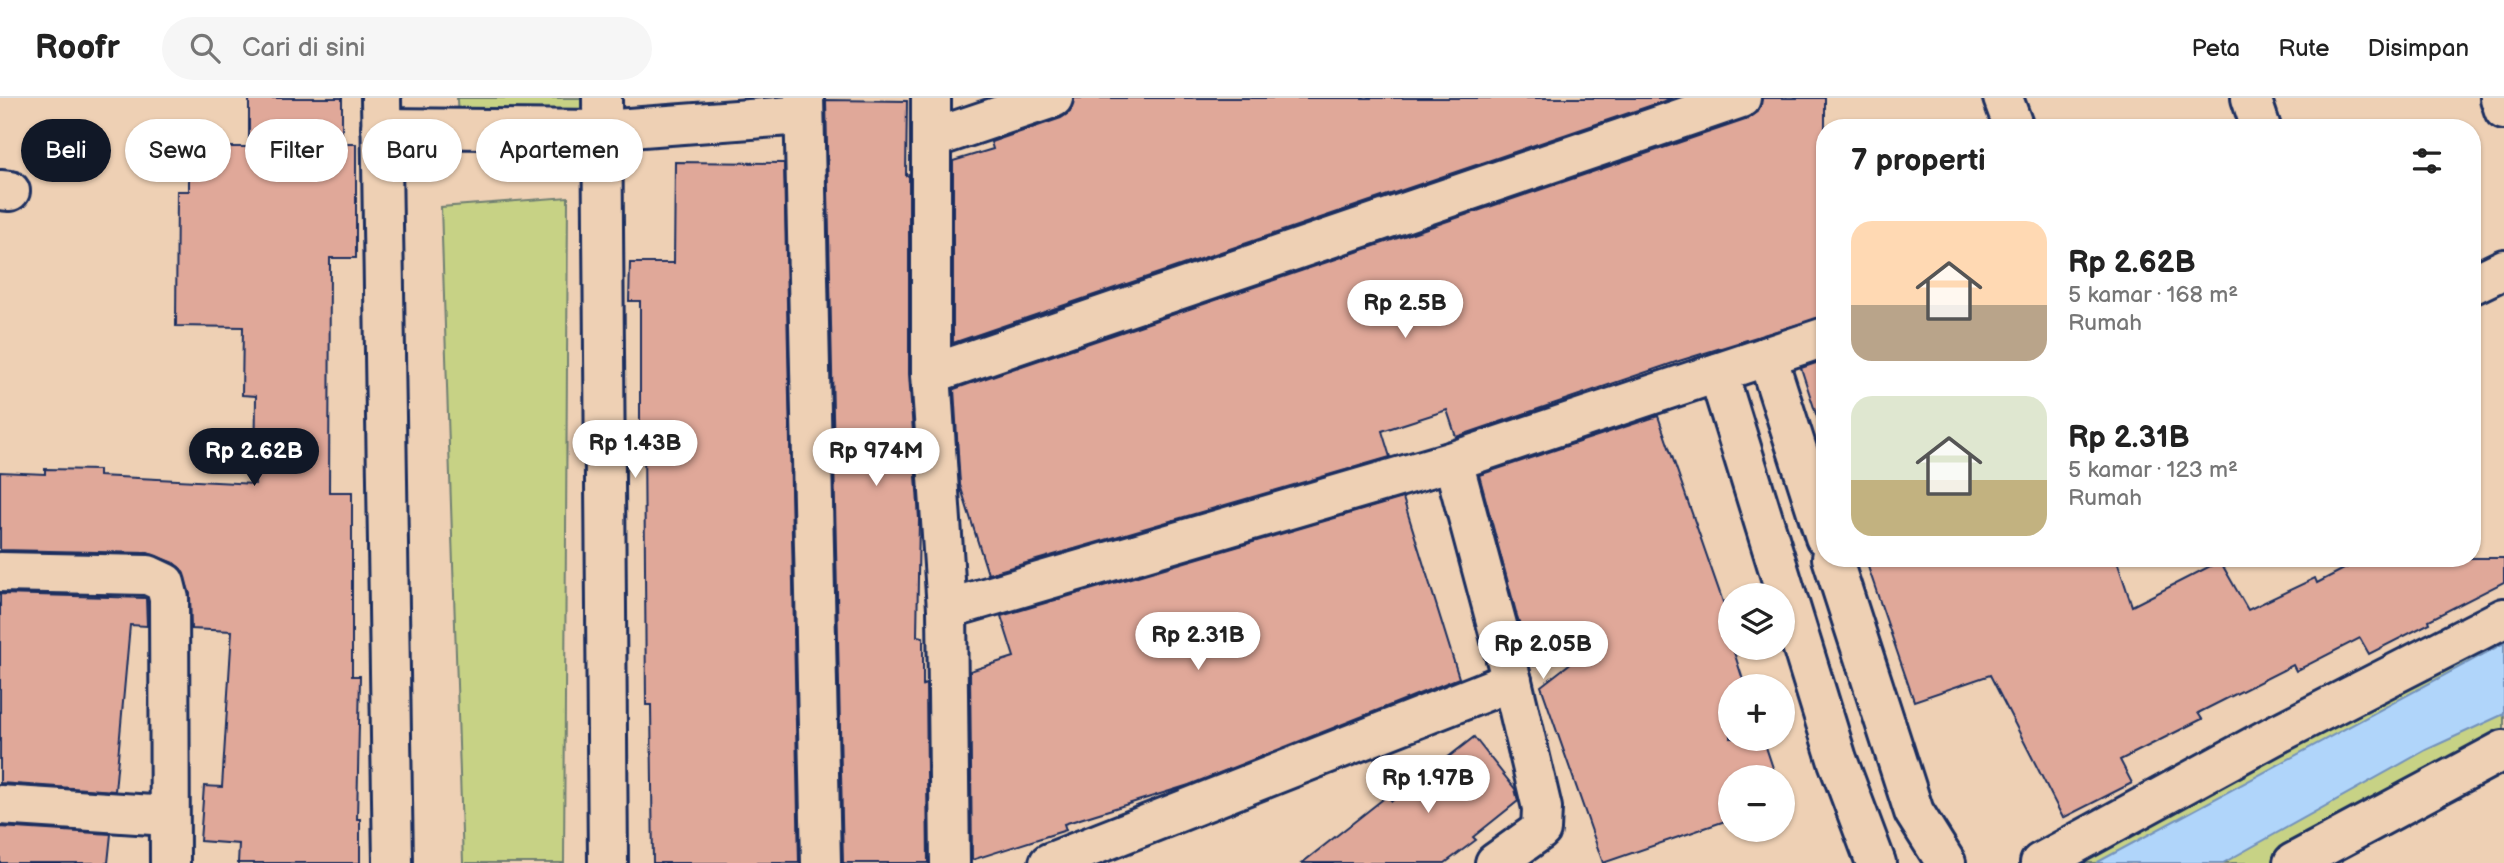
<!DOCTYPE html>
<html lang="id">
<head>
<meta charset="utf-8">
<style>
  body { margin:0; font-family:"Balsamiq Sans",sans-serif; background:#f6f6f6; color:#222; height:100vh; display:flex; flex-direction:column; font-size:26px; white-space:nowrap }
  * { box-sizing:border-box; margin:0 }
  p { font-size:23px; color:#767676 }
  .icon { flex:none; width:38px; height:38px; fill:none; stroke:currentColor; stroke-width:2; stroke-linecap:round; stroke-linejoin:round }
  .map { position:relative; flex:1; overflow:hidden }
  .sheet { position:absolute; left:1816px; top:21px; width:665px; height:448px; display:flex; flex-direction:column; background:#fff; border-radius:28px; box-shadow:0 2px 5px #0004 }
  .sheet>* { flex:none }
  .top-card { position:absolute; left:21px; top:21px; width:665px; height:63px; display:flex; gap:14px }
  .controls { position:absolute; left:1718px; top:485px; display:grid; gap:14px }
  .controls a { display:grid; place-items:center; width:77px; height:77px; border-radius:50%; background:#fff; box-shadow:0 2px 5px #0004; font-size:35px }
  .price { position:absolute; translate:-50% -60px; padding:0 16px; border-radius:24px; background:#fff; color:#222; font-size:23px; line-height:46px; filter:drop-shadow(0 2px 4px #0008) }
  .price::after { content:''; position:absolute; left:50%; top:42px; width:21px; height:16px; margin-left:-10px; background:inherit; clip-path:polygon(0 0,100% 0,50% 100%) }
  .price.on { background:#111827; color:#fff }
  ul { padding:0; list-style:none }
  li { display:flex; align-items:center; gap:21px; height:175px; padding:0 35px }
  li span { display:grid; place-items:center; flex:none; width:196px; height:140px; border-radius:21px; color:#555 }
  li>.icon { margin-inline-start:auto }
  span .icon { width:84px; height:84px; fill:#fffc; stroke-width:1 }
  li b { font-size:30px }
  h2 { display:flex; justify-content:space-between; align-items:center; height:84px; padding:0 35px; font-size:30px }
  .tag { padding:0 24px; border-radius:32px; background:#fff; box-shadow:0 2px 5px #0004; font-size:24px; line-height:63px }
  .tag.on { background:#111827; color:#fff }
  header { display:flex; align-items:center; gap:42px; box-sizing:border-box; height:98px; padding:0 35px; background:#fff; border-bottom:2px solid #e0e0e0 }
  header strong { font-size:33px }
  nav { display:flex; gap:38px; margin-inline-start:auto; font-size:24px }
  .search { width:490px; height:63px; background:#f6f6f6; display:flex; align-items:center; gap:18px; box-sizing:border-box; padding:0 24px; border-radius:38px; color:#767676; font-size:26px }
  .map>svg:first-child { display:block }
  .green { fill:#c7d285; stroke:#718072; stroke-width:2 }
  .water { fill:#b0d5fa; stroke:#7493bc; stroke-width:2 }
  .building { fill:#e0a899; stroke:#1b2f5e; stroke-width:2 }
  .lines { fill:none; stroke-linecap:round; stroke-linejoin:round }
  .minor-casing { stroke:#1b2f5e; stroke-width:44 }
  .minor { stroke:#eed0b4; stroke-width:38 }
</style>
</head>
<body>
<header>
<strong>Roofr</strong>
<div class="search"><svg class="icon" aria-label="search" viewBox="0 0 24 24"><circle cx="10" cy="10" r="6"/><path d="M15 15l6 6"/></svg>Cari di sini</div>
<nav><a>Peta</a><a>Rute</a><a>Disimpan</a></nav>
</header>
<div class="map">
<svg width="2504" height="765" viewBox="0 0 2504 765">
  <rect width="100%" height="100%" fill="#eed0b4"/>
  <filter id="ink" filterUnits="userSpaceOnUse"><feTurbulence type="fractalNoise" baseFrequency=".0143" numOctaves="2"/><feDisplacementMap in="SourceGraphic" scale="14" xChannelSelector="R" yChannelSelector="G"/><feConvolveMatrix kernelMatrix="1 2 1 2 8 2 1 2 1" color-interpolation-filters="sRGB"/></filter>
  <g filter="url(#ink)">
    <g class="green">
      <path d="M457 0H602V32L458 29Z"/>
      <path d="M568 99 564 765H463L441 109Z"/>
      <path d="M2504 520V652L2293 765H2040Z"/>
    </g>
    <path class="water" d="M2504 545V616L2426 652 2223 765H2096Z"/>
    <g class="building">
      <path d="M249 0H342V46H356V160H330L329 394H352V578H360L357 721H360V765H238L239 746 200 743 204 688 222 689 232 533 191 531 190 496 181 471 174 465 148 455 0 452V374L45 376V371L99 372V378L255 386 256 298 242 297 243 229 176 228 177 93H189V49H249Z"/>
      <path d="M1074 0H1673L953 245V63L993 51 991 44 1061 20 1070 14Z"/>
      <path d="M1762 0H1825V218L1679 263 1456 339 1447 312 1382 333 1390 359 988 476 960 387 954 291 1748 21 1758 14Z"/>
      <path d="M826 2 907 3 906 78 909 77V276L919 421 917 538 923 539V587L926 586 928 765H843Z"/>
      <path d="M675 64 784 65 799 765H653L651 607H646L644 334H640V203H629L630 165H674Z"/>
      <path d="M1825 262V321L1818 322 1801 270Z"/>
      <path d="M1658 318 1731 527V550H1739V552L1734 554 1745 588H1731V640H1763L1776 679H1731V721L1603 765 1541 588 1590 550 1534 568 1517 518 1479 377Z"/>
      <path d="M1403 400 1459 580 1189 687 1064 726 1066 732 972 762 970 573 1014 559 1001 518Z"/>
      <path d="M1865 460H2116L2132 508 2220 463 2248 512 2315 480 2317 485 2365 460H2504V484L2429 522 2430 525 2369 556 2360 540 2296 573 2293 567 2198 615 2202 621 2120 662 2132 685 2063 720 1990 577 1914 603Z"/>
      <path d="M0 496 146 500 147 528 130 527 115 693 0 685Z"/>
      <path d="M1474 639 1515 691 1518 703 1473 739 1476 742 1445 765H1302L1387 698 1392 703Z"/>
      <path d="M0 729 111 736 108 765H0Z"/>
    </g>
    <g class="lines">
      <g class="minor-casing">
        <g id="minor">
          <path d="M381 0 393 765"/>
          <path d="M602 0 608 765"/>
          <path d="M804 0 821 765"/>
          <path d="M931 0V276L947 511 950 765"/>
          <path d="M2003 0 2014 30"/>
          <path d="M2251 0 2261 30"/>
          <path d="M2500 0 2504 12"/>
          <path d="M381 30 602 32 804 17"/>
          <path d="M931 41 1053 0"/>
          <path d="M0 92 10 93"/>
          <path d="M2473 186 2504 171"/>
          <path d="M1767 258 1825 439"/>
          <path d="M1718 275 1837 661 1876 765"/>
          <path d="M931 276 1741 0"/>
          <path d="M1453 363 1512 583 1542 710 1541 732 1495 765"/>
          <path d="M1832 460 1914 714 1946 765"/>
          <path d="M0 474 148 477 165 485 169 501 170 765"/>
          <path d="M947 511 1453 363 1825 239"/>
          <path d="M0 707 168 718"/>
          <path d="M1049 765 1512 583"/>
          <path d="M2040 765 2273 638 2504 520"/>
          <path d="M2293 765 2504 652"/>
        </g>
      </g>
      <use href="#minor" class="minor"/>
    </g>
  </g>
</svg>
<div class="controls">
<a><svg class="icon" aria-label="layers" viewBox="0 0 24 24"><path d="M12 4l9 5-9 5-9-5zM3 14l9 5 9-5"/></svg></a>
<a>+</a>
<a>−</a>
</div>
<b class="price" style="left:1405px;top:242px">Rp 2.5B</b>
<b class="price" style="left:635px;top:382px">Rp 1.43B</b>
<b class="price on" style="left:254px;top:390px">Rp 2.62B</b>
<b class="price" style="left:876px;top:390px">Rp 974M</b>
<b class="price" style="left:1198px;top:574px">Rp 2.31B</b>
<b class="price" style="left:1543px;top:583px">Rp 2.05B</b>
<b class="price" style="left:1428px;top:717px">Rp 1.97B</b>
<div class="top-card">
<a class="tag on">Beli</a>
<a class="tag">Sewa</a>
<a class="tag">Filter</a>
<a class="tag">Baru</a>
<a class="tag">Apartemen</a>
</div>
<section class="sheet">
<h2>7 properti<svg class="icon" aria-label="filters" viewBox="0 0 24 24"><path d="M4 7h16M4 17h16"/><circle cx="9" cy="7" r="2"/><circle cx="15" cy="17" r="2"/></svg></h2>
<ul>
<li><span style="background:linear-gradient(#ffd9b3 60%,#b9a48a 0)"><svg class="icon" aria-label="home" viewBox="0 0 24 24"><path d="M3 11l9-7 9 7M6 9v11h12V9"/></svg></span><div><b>Rp 2.62B</b><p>5 kamar · 168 m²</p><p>Rumah</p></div></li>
<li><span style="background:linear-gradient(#dfe7d0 60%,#c2b280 0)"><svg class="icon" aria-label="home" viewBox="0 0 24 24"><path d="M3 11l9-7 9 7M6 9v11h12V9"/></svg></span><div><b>Rp 2.31B</b><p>5 kamar · 123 m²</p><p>Rumah</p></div></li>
</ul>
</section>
</div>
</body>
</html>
